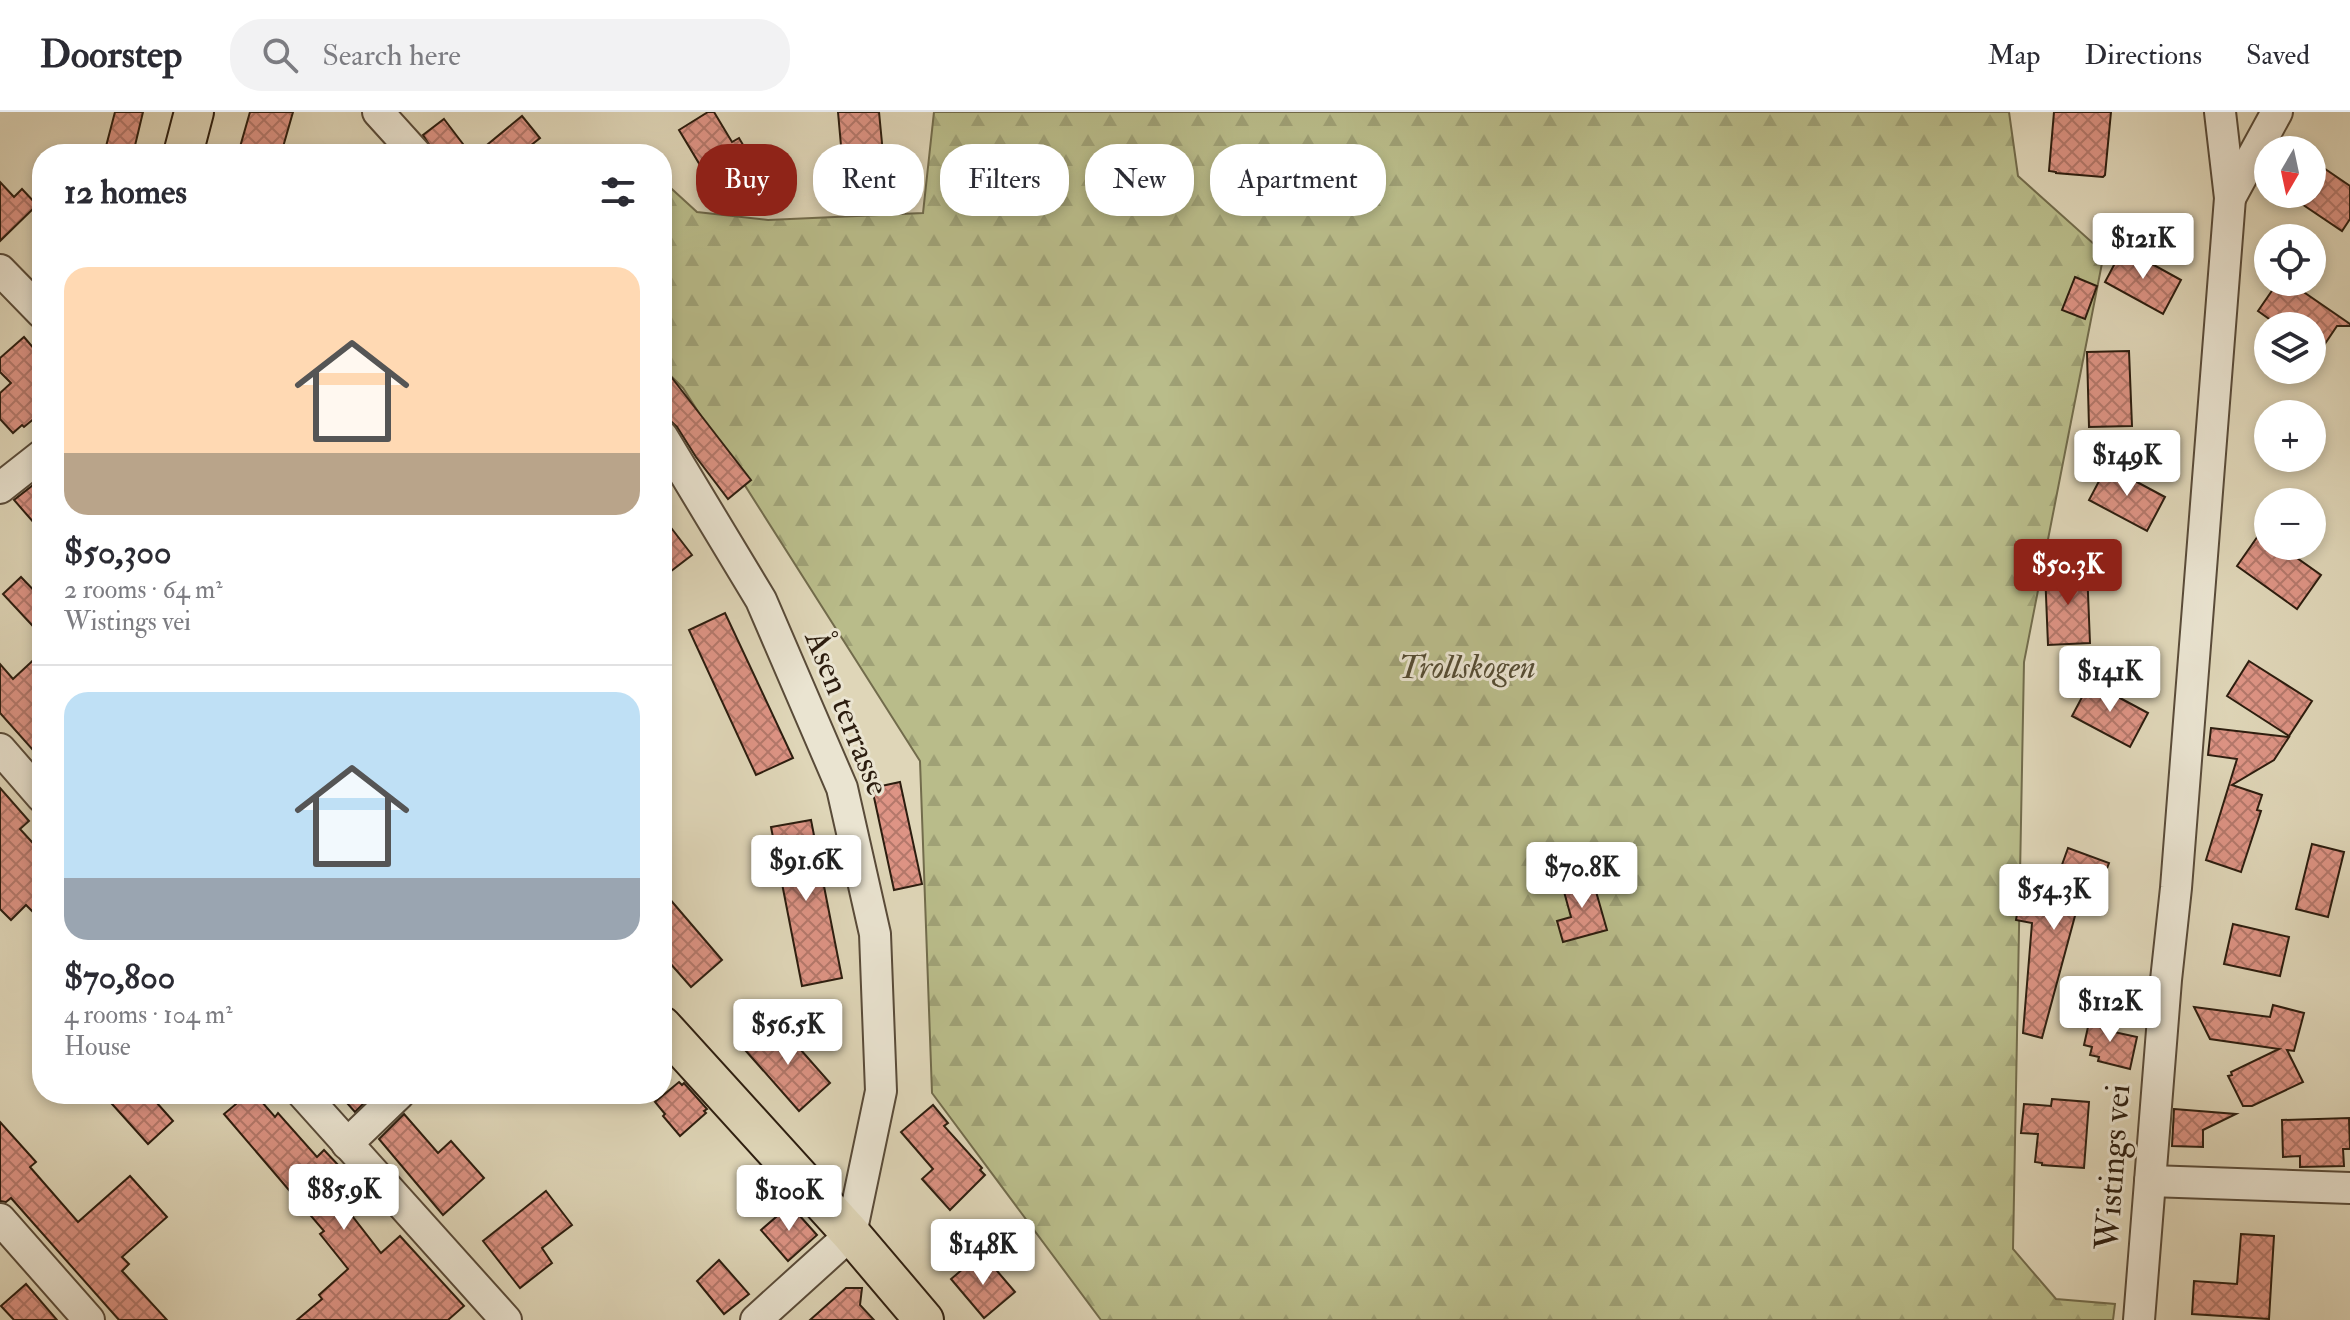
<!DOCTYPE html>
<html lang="en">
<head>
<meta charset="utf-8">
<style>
  body { margin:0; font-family:"IM FELL Double Pica",serif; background:#f2f2f3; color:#2b2b33; height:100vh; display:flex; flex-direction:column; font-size:30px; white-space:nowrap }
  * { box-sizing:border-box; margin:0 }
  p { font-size:26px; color:#7c7c81 }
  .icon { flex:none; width:44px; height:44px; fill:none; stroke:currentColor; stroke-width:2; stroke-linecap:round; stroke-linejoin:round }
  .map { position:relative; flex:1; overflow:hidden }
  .details { position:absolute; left:32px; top:32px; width:640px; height:960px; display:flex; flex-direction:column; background:#fff; border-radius:32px; box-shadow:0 4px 12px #0003 }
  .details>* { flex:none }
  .hud { position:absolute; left:696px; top:32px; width:760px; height:72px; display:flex; gap:16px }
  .needle { width:52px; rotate:189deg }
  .fabs { position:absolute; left:2254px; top:24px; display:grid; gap:16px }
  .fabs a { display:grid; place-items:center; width:72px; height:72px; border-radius:50%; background:#fff; box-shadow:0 4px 12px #0003; font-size:40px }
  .price { position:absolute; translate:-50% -68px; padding:0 18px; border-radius:8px; background:#fff; color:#222; font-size:26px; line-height:52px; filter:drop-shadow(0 2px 4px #0008) }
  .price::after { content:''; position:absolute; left:50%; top:48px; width:24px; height:18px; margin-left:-12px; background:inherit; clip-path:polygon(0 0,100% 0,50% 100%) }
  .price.on { background:#8f2418; color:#fff }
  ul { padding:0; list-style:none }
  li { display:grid; align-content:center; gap:16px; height:424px; padding:0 32px }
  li+li { border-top:2px solid #e1e1e2 }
  li span { display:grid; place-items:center; height:248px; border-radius:24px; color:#555 }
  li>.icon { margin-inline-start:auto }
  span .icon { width:144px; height:144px; fill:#fffc; stroke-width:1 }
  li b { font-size:34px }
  h2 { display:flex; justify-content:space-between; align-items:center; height:96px; padding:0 32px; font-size:34px }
  .chip { padding:0 28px; border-radius:32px; background:#fff; box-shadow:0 4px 12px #0003; font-size:28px; line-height:72px }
  .chip.on { background:#8f2418; color:#fff }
  header { display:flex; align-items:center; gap:48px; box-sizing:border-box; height:112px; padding:0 40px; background:#fff; border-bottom:2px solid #e1e1e2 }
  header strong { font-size:38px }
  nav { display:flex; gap:44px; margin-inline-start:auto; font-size:28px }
  .search { width:560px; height:72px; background:#f2f2f3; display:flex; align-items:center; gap:20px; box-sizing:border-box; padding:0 28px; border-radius:32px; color:#7c7c81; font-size:30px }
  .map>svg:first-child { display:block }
  .forest { fill:url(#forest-firs); stroke:#726c4c; stroke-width:2 }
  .building { fill:url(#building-cross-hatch); stroke:#2c1d0f; stroke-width:2 }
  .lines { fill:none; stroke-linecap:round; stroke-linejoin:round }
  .minor-casing { stroke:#594b39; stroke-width:34 }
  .major-casing { stroke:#2c1d0f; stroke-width:42 }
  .minor { stroke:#eae4d1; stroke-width:30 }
  .major { stroke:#dfd6b8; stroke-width:38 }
  .labels { text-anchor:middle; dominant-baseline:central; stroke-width:6; stroke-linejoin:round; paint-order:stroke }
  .park-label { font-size:34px; font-style:italic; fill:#564d34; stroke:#eae4d1 }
  .street-label { font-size:34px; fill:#2c1d0f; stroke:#eae4d1 }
</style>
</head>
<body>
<header>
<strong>Doorstep</strong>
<div class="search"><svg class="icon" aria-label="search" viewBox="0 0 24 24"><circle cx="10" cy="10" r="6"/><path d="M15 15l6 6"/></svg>Search here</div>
<nav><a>Map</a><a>Directions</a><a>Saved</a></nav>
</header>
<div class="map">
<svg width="2350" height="1208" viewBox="0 0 2350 1208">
  <defs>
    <pattern id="forest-firs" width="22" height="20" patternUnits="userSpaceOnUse" patternTransform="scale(2)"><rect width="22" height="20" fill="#b9bc8a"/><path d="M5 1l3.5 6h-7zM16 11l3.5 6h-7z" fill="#9fa176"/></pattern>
    <pattern id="building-cross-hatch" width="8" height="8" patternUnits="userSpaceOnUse" patternTransform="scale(2)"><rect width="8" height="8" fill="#de9485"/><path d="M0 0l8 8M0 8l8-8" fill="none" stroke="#b4786b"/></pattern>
  </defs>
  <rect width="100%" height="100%" fill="#dfd6b8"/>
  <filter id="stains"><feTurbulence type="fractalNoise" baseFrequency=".0025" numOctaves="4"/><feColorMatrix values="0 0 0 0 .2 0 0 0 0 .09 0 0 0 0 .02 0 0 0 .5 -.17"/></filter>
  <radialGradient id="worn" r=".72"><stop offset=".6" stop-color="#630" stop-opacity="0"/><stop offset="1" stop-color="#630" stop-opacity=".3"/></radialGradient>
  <path class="forest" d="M934 0H2009L2018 64 2104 141 2024 550 2013 1137 2056 1187 2115 1192 2113 1208H1101L932 981 920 649 683 276 662 255V68L697 100 768 108 923 101Z"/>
  <g class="building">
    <path d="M115 0H143L133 42H104Z"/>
    <path d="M250 0H293L281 42H238Z"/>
    <path d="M708 0H714L732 30 739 26 766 72 730 74 719 55 706 63 679 18Z"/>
    <path d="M838 0H879L884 52 843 56Z"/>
    <path d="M2054 0H2111L2105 63 2103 65 2056 61V60L2049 59Z"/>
    <path d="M522 4 540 26 520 42H476Z"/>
    <path d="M444 7 463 32 450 42H435L423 23Z"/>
    <path d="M2312 48 2350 74V107L2342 119 2287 82H2312Z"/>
    <path d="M0 70 14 85 22 77 37 93 0 129Z"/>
    <path d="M2123 136 2181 168 2163 202 2105 170Z"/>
    <path d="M2075 165 2097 174 2085 207 2062 198Z"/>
    <path d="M2278 170H2289L2350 212V214H2337L2312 251V214H2279L2258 199Z"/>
    <path d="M24 225 42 246V300L24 315 22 313 13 321 0 307V281L11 271 0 260V246Z"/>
    <path d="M2129 239 2132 314 2089 315 2087 240Z"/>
    <path d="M662 253 751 368 728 387 696 345 677 315 662 301Z"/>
    <path d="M2107 354 2165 385 2147 419 2089 388Z"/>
    <path d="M42 366V420L14 388Z"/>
    <path d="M662 404 692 443 662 466Z"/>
    <path d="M2260 421 2268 426V434H2280L2321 463 2297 497 2237 454Z"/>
    <path d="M2087 457 2090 531 2048 533 2045 459Z"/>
    <path d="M21 465 42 487V524L3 482Z"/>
    <path d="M725 501 793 646 756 663 689 518Z"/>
    <path d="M42 540V623L32 637 0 601V552L13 567Z"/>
    <path d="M2249 549 2312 589 2289 624 2227 584Z"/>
    <path d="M2090 570 2148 601 2130 635 2072 604Z"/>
    <path d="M2211 616 2289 625 2274 648 2232 673 2262 683 2257 698 2261 699 2241 760 2206 748 2237 647 2208 643Z"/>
    <path d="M900 670 922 772 894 778 872 676Z"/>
    <path d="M0 676 29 709 20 717 42 741V809L26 793 11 808 0 797Z"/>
    <path d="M811 708 842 866 802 874 771 715Z"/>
    <path d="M2312 732 2344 740 2328 805 2296 797Z"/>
    <path d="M2068 736 2109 751 2097 782 2082 778 2042 926 2023 921 2032 811 2016 808 2020 784 2023 785 2024 780 2050 786Z"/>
    <path d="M1591 762 1607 818 1563 830 1557 809 1571 805 1563 776 1571 774 1570 768Z"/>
    <path d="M662 778 722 848 691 875 662 842Z"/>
    <path d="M2233 812 2289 825 2280 864 2224 852Z"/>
    <path d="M2273 893 2304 901 2294 939 2287 938 2303 970 2252 994H2243L2228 964 2232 963 2231 960 2279 937 2210 927 2194 895 2270 905Z"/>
    <path d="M2090 906 2115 912 2114 920 2137 925 2130 957 2098 949 2099 945 2090 943 2092 935 2084 933Z"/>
    <path d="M778 912 830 971 799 999 746 939Z"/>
    <path d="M679 970 682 973 684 971 707 997 704 999 706 1001 680 1024 663 1004 665 1002 655 990Z"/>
    <path d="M103 982H149L173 1009 148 1032Z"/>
    <path d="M248 982H255L275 1005 278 1001 317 1045 324 1038 355 1071 342 1083 347 1088 343 1092 381 1141 400 1124 464 1194 448 1208H297L322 1187 319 1183 348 1157 320 1122 324 1119 224 1002Z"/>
    <path d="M339 982H373L355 1000Z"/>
    <path d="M2052 987 2089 990 2084 1056 2042 1053V1051L2035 1050 2038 1022 2021 1021 2024 992 2051 994Z"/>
    <path d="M933 993 948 1011 944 1014 982 1056 980 1058 985 1063 950 1098 922 1067 933 1057 901 1020Z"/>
    <path d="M2174 997 2236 1002 2203 1018V1035L2172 1034Z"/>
    <path d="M404 1002 438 1041 451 1029 484 1066 443 1103 379 1027Z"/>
    <path d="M2349 1006 2350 1037H2343L2344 1054 2300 1055V1044L2283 1045 2282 1008Z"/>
    <path d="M0 1010 36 1050 30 1055 78 1110 130 1064 167 1105 122 1145 129 1152 122 1159 167 1208H119L11 1086 6 1090 0 1089Z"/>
    <path d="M546 1079 572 1113 542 1136 552 1151 520 1176 483 1129Z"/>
    <path d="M790 1093 817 1123 788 1149 761 1118Z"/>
    <path d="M2241 1122 2274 1124 2269 1207 2192 1202 2194 1169 2237 1172Z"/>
    <path d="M977 1145 987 1157 992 1153 1015 1180 984 1206 951 1167Z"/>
    <path d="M719 1148 749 1182 724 1202 697 1169Z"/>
    <path d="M26 1172 57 1208H14L1 1194Z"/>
    <path d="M846 1176H862L860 1193 874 1208H810Z"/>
  </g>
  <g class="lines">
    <g class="minor-casing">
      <g id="minor">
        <path d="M378 0 416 42"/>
        <path d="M2230 86 2277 0"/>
        <path d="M0 158 42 201"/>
        <path d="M662 324 761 488 842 676 875 822 881 979 851 1122 756 1208"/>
        <path d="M0 376 42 343"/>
        <path d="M0 637 42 685"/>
        <path d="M303 982 506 1208"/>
        <path d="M347 1032 399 982"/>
        <path d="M2150 1069 2350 1076"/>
        <path d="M0 1107 89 1208"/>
        <path d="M2139 1208 2166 868 2176 776 2230 86 2220 0"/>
      </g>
    </g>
    <g class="major-casing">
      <g id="major">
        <path d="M183 42 194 0"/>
        <path d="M662 914 851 1122 924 1208"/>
      </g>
    </g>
    <use href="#minor" class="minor"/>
    <use href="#major" class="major"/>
  </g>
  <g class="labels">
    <g class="park-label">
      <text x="1467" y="555">Trollskogen</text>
    </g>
    <g class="street-label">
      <text transform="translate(847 601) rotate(68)">Åsen terrasse</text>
      <text transform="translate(2113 1055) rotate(-86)">Wistings vei</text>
    </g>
  </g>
  <rect width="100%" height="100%" filter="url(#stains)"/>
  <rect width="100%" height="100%" fill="url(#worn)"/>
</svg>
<div class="fabs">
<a><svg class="needle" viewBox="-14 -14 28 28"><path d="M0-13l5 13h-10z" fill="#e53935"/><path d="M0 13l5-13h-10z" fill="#7c7c81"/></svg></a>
<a><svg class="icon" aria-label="locate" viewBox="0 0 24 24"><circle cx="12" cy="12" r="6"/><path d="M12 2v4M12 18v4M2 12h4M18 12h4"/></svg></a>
<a><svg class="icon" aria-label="layers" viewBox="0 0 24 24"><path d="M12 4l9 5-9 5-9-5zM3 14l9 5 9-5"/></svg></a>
<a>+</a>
<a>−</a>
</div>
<b class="price" style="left:2143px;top:169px">$121K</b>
<b class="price" style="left:2127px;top:386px">$149K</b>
<b class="price on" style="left:2068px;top:495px">$50.3K</b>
<b class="price" style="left:2110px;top:602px">$141K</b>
<b class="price" style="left:806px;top:791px">$91.6K</b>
<b class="price" style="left:1582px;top:798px">$70.8K</b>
<b class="price" style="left:2054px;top:820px">$54.3K</b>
<b class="price" style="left:2110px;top:932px">$112K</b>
<b class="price" style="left:788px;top:955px">$56.5K</b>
<b class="price" style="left:344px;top:1120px">$85.9K</b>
<b class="price" style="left:789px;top:1121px">$100K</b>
<b class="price" style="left:983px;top:1175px">$148K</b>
<div class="hud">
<a class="chip on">Buy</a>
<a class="chip">Rent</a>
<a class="chip">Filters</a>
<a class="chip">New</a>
<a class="chip">Apartment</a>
</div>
<section class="details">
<h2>12 homes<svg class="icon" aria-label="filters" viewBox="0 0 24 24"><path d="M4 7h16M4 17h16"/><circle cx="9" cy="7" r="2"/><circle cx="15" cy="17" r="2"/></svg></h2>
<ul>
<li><span style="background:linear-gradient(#ffd9b3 75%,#b9a48a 0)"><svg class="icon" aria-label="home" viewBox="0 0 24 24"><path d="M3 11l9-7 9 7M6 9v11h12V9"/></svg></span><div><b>$50,300</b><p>2 rooms · 64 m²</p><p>Wistings vei</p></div></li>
<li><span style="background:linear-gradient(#bfe0f5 75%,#9aa5b1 0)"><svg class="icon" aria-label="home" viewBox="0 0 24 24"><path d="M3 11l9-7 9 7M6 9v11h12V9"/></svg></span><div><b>$70,800</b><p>4 rooms · 104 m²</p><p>House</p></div></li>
</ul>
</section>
</div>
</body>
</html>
